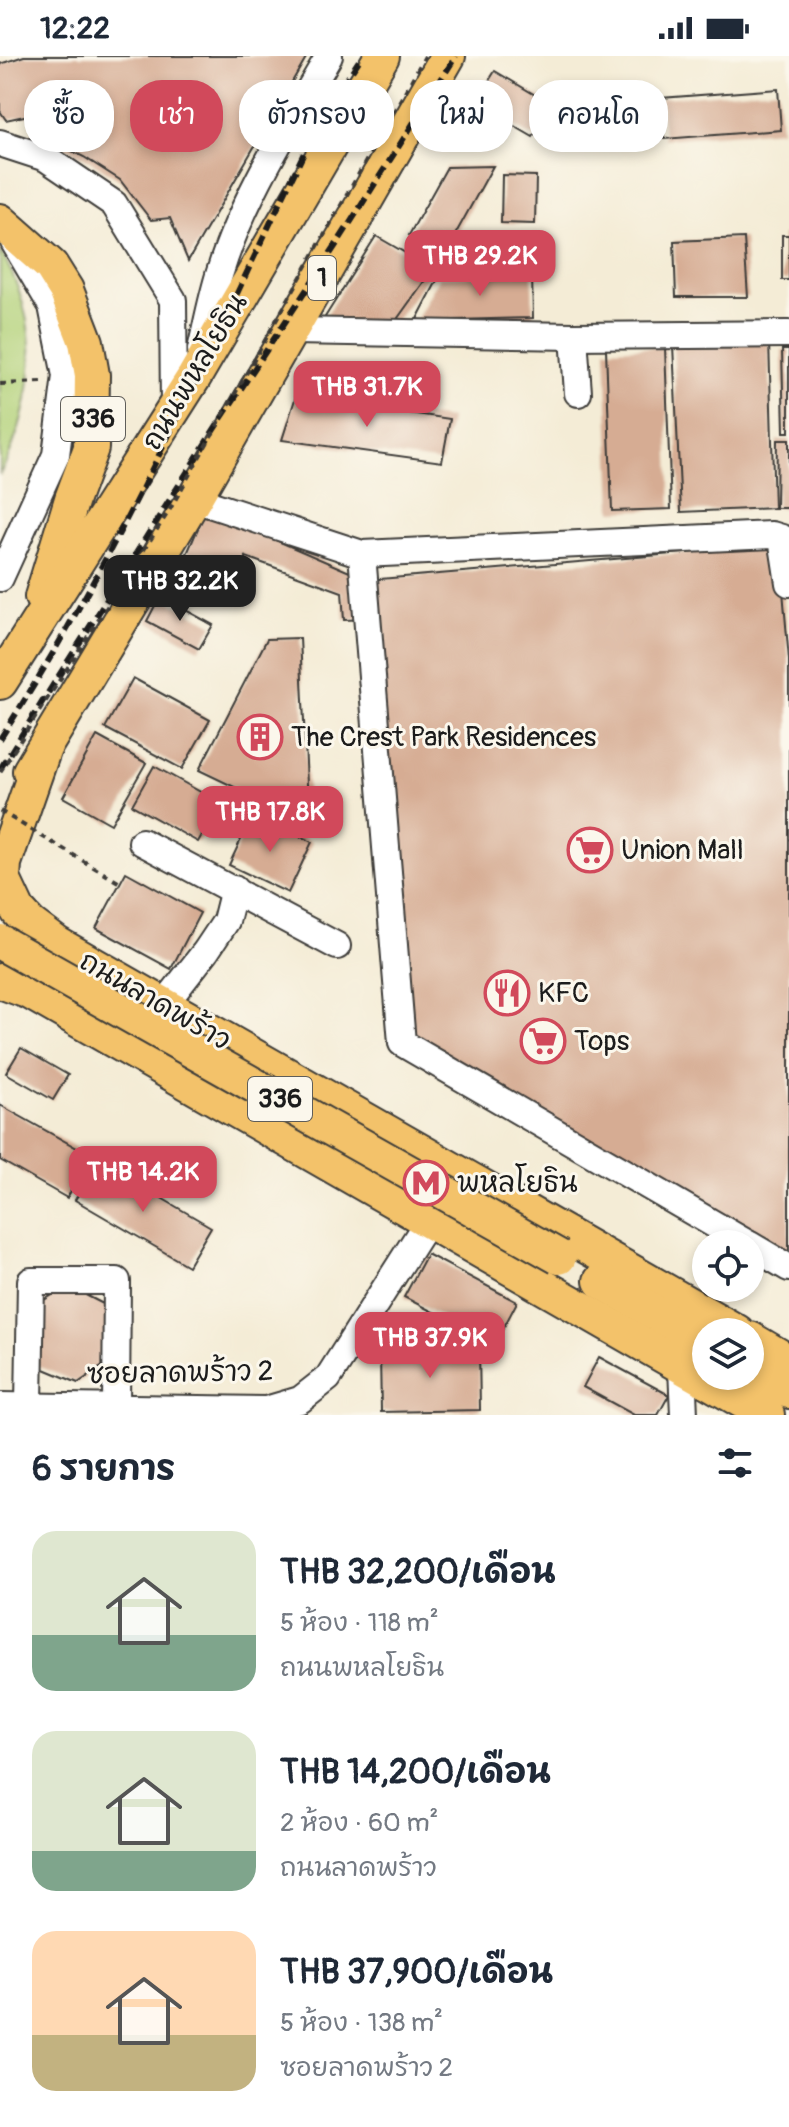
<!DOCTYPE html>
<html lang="th">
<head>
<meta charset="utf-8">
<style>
  body { margin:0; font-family:Pangolin,"Playpen Sans Thai",sans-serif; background:#f6f6f7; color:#1f2937; height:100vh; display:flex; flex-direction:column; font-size:30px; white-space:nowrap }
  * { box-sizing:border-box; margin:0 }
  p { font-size:26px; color:#747a83 }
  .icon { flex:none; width:44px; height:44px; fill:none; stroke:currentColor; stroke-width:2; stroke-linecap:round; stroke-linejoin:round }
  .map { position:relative; height:1359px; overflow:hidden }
  .side { display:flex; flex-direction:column; background:#fff; flex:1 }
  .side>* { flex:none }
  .hud { position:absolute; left:24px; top:24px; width:742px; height:72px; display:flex; gap:16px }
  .controls { position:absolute; left:692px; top:1174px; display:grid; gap:16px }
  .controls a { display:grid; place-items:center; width:72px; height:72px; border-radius:50%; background:#fff; box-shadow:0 4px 12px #0003; font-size:40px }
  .price { position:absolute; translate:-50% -68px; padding:0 18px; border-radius:16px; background:#d1495b; color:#fff; font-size:26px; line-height:52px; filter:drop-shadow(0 2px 4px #0008) }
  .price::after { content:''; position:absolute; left:50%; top:48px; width:24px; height:18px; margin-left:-12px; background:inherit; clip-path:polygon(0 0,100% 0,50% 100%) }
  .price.current { background:#222; color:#fff }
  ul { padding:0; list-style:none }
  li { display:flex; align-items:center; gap:24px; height:200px; padding:0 32px }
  li span { display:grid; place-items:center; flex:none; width:224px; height:160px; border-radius:24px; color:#555 }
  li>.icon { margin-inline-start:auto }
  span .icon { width:96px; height:96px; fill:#fffc; stroke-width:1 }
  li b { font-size:34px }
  h2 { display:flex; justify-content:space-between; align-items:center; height:96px; padding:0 32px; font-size:34px }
  .chip { padding:0 28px; border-radius:32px; background:#fff; box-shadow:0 4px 12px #0003; font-size:28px; line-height:72px }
  .chip.current { background:#d1495b; color:#fff }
  .status { display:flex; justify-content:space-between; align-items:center; height:56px; padding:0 40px; background:#fff; direction:ltr }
  .status svg { height:22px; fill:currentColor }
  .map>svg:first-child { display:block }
  .green { fill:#b3d27a; stroke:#68774b; stroke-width:2 }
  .building { fill:#d6ac93 }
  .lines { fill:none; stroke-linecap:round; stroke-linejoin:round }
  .minor-casing { stroke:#3c3b38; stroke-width:30 }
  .major-casing { stroke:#3c3b38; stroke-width:38 }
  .path { stroke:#3c3b38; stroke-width:4; stroke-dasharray:6 6; stroke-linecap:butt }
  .minor { stroke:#fff; stroke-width:26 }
  .major { stroke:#f3c26a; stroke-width:34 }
  .rail { stroke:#1c1c1c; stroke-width:6; stroke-dasharray:12 6; stroke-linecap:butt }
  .major-bridge-casing { stroke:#3c3b38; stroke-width:38; stroke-linecap:butt }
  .path-bridge { stroke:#3c3b38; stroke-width:4; stroke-dasharray:6 6; stroke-linecap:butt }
  .major-bridge { stroke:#f3c26a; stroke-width:34 }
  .labels { text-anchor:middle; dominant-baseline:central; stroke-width:6; stroke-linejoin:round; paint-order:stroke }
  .shield { fill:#fbf7ec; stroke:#5f5e5a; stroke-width:2 }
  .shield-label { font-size:26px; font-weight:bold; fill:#1c1c1c }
  .street-label { font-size:28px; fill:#1c1c1c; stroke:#fbf7ec }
  .poi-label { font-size:28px; fill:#1c1c1c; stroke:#fbf7ec; text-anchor:start }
</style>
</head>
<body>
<div class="status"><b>12:22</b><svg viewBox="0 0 49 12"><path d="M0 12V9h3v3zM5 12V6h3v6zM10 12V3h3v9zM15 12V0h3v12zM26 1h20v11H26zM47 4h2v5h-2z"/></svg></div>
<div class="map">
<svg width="789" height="1359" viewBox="0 0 789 1359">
  <rect width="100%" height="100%" fill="#fbf7ec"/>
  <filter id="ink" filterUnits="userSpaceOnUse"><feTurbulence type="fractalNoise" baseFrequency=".0125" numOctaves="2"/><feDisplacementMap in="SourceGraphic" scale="16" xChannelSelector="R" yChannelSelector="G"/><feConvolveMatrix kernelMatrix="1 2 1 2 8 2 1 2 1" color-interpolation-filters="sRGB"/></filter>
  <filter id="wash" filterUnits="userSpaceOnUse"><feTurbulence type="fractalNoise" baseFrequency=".006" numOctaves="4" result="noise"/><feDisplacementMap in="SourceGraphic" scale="32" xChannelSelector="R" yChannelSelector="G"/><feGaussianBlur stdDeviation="1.8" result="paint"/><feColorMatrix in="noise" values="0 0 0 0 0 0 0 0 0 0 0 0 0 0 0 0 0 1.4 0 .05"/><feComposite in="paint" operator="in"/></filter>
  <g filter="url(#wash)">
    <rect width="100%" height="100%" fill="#f4ecd6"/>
    <path class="green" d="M0 194C44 270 37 342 0 419Z"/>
    <g id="blocks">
      <g class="building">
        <path d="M24 0H307L188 205 170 162 151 164 120 124 84 101 34 76 29 59 6 64 0 55V8Z"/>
        <path d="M495 15 552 49 533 81 475 47Z"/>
        <path d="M778 33 781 74 664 83 661 42Z"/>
        <path d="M493 110 444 199 409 179 447 111Z"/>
        <path d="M502 119 536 120 535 168 501 167Z"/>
        <rect x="782" y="179" width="7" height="45"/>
        <path d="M376 180 433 213 390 273 320 269Z"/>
        <path d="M744 182 748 241H676L674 185Z"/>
        <path d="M532 218 533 262 416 265 439 221Z"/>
        <path d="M769 285 774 452 681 456 673 289Z"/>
        <path d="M665 291 671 453 612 455 606 293Z"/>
        <path d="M782 294H789V376H784Z"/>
        <path d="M296 340 450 363 442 406 282 384Z"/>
        <path d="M777 384H789V452H776Z"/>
        <path d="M206 454 368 524 779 489 789 604V1208L407 983 370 563 344 564 342 536 246 501V514L179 516Z"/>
        <path d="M160 540 213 569 199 593 147 565Z"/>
        <path d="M300 582 308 749 268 747 199 714 267 583Z"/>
        <path d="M133 622 210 664 182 713 105 672Z"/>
        <path d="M97 680 146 707 111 768 63 741Z"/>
        <path d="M154 710 220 747 198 786 132 749Z"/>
        <path d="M253 758 312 786 288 837 229 809Z"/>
        <path d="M126 816 200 857 171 913 96 872Z"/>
        <path d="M21 992 68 1019 53 1044 6 1017Z"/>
        <path d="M0 1049 91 1100 67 1142 0 1104Z"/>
        <path d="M98 1105 211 1171 188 1210 75 1144Z"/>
        <path d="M427 1198 517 1246 495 1288 404 1241Z"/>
        <path d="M68 1230 107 1250 110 1305 78 1327 35 1309 34 1250Z"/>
        <path d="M479 1293 480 1354 381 1356 380 1295Z"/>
        <path d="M599 1301 669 1339 658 1359H634L583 1331Z"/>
      </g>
    </g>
  </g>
  <g filter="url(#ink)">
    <use href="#blocks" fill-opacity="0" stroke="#3c3b38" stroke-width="2"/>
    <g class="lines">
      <g class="minor-casing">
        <g id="minor">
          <path d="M0 87 46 102 114 148 173 244 174 352"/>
          <path d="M292 275 574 280 789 278"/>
          <path d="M574 280 578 337"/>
          <path d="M201 294C207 268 212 241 220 216 243 141 290 68 329 0"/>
          <path d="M194 443 362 498 772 479 782 482 789 527"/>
          <path d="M362 498 402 987 748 1188"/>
          <path d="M0 522 56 399 66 320 52 250 14 186"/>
          <path d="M142 786 337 890"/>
          <path d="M163 950 206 895 226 865 234 833"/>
          <path d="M750 1189 789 1212"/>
          <path d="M682 1311 684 1359"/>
          <path d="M29 1349 31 1225H117L116 1351"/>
          <path d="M0 1350 266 1354 300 1344 328 1322 428 1165"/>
        </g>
      </g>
      <g class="major-casing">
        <g id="major">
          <path d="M0 165 51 210 66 234 86 286 92 319 91 392 72 443 42 541"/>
          <path d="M0 626 194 321 382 0"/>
          <path d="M43 695 4 807 3 823 18 855 30 868 57 888 737 1276"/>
          <path d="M30 715 194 443 448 0"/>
          <path d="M0 925 30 936 767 1359"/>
          <path d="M601 1225 706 1286"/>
          <path d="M750 1283 789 1306"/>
          <path d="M750 1312 789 1335"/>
        </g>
      </g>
      <path class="path" d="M0 328 42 326"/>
      <use href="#minor" class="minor"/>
      <use href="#major" class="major"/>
      <g class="rail">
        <path d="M0 683C126 489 218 272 320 64L362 0"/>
        <path d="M0 713 215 372 338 186 456 0"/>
      </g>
      <g class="major-bridge-casing">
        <path id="major-bridge" d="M0 886 559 1201"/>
      </g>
      <g class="path-bridge">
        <path d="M0 716 169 455 425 0"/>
        <path d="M0 755 120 827"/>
      </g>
      <use href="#major-bridge" class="major-bridge"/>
    </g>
  </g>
  <defs>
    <g id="building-ring" transform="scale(2.3)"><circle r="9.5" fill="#fbf7ec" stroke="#d1495b" stroke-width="1.5"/><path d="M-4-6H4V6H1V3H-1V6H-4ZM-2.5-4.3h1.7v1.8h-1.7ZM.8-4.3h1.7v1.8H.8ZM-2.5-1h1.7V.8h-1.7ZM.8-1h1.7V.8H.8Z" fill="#d1495b"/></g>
    <g id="supermarket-ring" transform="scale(2.3)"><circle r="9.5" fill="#fbf7ec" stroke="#d1495b" stroke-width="1.5"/><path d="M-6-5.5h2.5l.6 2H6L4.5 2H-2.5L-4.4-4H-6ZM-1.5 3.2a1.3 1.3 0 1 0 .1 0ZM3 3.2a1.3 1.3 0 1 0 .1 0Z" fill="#d1495b"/></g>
    <g id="restaurant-ring" transform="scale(2.3)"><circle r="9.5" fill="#fbf7ec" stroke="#d1495b" stroke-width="1.5"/><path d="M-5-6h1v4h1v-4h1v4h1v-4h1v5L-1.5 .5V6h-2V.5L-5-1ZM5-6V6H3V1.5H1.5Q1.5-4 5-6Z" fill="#d1495b"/></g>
    <g id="metro-ring" transform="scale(2.3)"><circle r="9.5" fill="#fbf7ec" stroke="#d1495b" stroke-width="1.5"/><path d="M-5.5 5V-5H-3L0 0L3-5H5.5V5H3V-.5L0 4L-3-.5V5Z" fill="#d1495b"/></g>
  </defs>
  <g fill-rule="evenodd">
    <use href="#building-ring" x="260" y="681"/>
    <use href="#supermarket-ring" x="590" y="794"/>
    <use href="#restaurant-ring" x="507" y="937"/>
    <use href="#supermarket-ring" x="543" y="985"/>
    <use href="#metro-ring" x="426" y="1127"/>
  </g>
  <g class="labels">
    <g class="shield">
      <rect x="308" y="200" width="28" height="44" rx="6"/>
      <rect x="61" y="341" width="64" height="44" rx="6"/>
      <rect x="248" y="1021" width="64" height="44" rx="6"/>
    </g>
    <g class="shield-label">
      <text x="322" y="222">1</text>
      <text x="93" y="363">336</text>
      <text x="280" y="1043">336</text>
    </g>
    <g class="street-label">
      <text transform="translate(195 316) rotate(-59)">ถนนพหลโยธิน</text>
      <text transform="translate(155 945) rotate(30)">ถนนลาดพร้าว</text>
      <text transform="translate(180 1317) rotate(-1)">ซอยลาดพร้าว 2</text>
    </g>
    <g class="poi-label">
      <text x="291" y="681">The Crest Park Residences</text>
      <text x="621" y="794">Union Mall</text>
      <text x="538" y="937">KFC</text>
      <text x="574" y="985">Tops</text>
      <text x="457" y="1127">พหลโยธิน</text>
    </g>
  </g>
</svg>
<div class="controls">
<a><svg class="icon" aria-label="locate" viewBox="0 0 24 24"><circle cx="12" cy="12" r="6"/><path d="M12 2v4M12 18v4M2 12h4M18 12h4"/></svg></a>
<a><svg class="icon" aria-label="layers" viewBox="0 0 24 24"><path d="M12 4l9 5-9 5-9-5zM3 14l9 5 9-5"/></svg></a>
</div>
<b class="price" style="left:480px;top:242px">THB 29.2K</b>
<b class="price" style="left:367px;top:373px">THB 31.7K</b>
<b class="price current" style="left:180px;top:567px">THB 32.2K</b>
<b class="price" style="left:270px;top:798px">THB 17.8K</b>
<b class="price" style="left:143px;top:1158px">THB 14.2K</b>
<b class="price" style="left:430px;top:1324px">THB 37.9K</b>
<div class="hud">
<a class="chip">ซื้อ</a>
<a class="chip current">เช่า</a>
<a class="chip">ตัวกรอง</a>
<a class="chip">ใหม่</a>
<a class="chip">คอนโด</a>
</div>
</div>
<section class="side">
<h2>6 รายการ<svg class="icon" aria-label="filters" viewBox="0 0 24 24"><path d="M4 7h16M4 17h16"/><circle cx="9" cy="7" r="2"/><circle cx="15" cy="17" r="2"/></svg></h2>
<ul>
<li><span style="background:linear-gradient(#dfe7d0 65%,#7fa58c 0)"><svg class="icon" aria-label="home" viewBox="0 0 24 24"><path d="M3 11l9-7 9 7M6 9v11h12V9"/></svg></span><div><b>THB 32,200/เดือน</b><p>5 ห้อง · 118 m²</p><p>ถนนพหลโยธิน</p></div></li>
<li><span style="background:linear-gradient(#dfe7d0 75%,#7fa58c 0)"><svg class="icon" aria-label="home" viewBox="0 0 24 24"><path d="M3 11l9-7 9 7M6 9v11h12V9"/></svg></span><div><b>THB 14,200/เดือน</b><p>2 ห้อง · 60 m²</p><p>ถนนลาดพร้าว</p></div></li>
<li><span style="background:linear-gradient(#ffd9b3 65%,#c2b280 0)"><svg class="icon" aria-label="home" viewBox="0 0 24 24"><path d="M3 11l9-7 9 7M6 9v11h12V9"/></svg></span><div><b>THB 37,900/เดือน</b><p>5 ห้อง · 138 m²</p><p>ซอยลาดพร้าว 2</p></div></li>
</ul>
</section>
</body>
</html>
